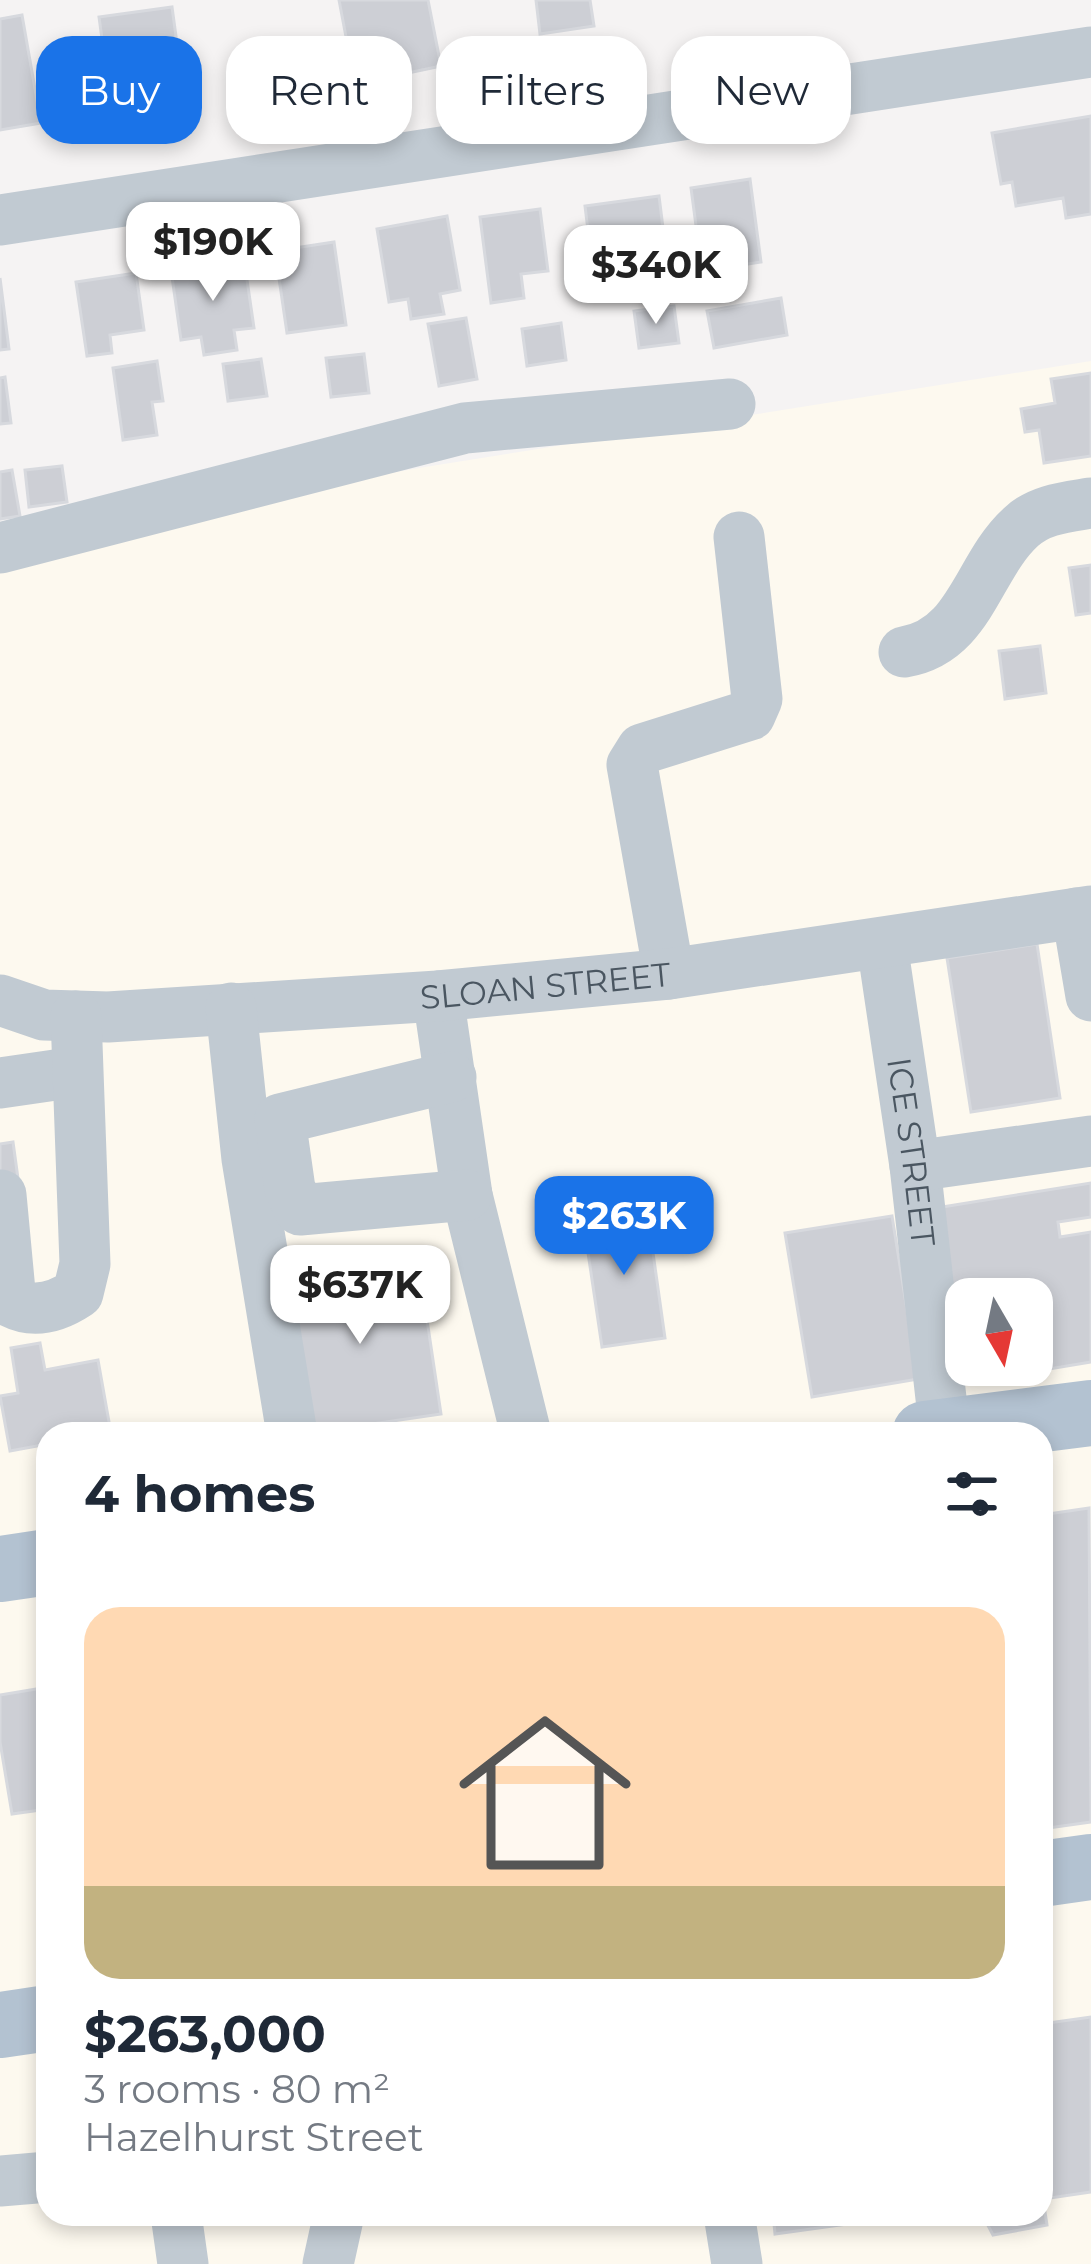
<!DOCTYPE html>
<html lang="en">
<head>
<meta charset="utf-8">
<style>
  body { margin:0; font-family:Montserrat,sans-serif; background:#f6f6f7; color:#1f2937; height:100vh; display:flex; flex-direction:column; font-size:45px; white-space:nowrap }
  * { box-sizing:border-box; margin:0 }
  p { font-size:39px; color:#747a83 }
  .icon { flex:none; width:66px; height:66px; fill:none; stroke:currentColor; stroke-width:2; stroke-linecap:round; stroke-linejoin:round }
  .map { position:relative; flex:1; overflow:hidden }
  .sheet { position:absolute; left:36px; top:1422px; width:1017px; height:804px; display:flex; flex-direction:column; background:#fff; border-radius:36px; box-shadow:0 6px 18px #0003 }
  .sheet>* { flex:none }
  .banner { position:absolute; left:36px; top:36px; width:1020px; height:108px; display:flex; gap:24px }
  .needle { width:78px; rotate:171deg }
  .buttons { position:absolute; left:945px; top:1278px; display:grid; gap:24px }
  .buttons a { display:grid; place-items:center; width:108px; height:108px; border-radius:24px; background:#fff; box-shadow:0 6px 18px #0003; font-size:60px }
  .price { position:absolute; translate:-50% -102px; padding:0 27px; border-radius:24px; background:#fff; color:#222; font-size:39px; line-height:78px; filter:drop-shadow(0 3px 6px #0008) }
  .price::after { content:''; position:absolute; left:50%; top:72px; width:36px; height:27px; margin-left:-18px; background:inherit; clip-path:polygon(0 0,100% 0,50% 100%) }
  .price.active { background:#1a73e8; color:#fff }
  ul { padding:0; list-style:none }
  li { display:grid; align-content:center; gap:24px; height:636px; padding:0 48px }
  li+li { border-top:3px solid #e0e1e3 }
  li span { display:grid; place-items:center; height:372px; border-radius:36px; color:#555 }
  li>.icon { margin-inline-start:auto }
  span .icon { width:216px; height:216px; fill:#fffc; stroke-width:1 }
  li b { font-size:51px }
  h2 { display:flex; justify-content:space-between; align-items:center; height:144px; padding:0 48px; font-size:51px }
  .chip { padding:0 42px; border-radius:36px; background:#fff; box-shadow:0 6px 18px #0003; font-size:42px; line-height:108px }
  .chip.active { background:#1a73e8; color:#fff }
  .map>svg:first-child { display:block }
  .commercial { fill:#fdf9ef; fill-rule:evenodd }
  .building { fill:#cdcfd5; stroke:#d7d9de; stroke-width:3; fill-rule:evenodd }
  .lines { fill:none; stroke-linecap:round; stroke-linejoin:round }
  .minor { stroke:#c1cad2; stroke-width:51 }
  .major { stroke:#b3c2d1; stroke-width:66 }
  .labels { text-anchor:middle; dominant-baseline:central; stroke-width:12; stroke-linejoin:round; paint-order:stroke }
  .street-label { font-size:33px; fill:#4a5661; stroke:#fff }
</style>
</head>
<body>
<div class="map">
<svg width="1091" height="2264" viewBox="0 0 1091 2264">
  <rect width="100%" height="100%" fill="#f5f3f3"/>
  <path class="commercial" d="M1091 361V2264H0V541L425 467ZM966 1299H1032V1365H966ZM48 1434H1041V2214H48Z"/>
  <g class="building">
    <path d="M339 0H428L441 66 389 77 392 93 358 100Z"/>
    <path d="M536 0H590L594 26 540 34Z"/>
    <path d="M172 7 181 73 170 74 174 104 98 114 89 48 103 46 99 17Z"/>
    <path d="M22 15 41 123 0 130V19Z"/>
    <path d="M1091 116V214L1066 218 1063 198 1016 206 1012 182 1001 184 992 133Z"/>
    <path d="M750 179 761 262 702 271 691 188Z"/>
    <path d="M659 196 668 268 648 270 650 291 616 296 614 276 594 279 585 206Z"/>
    <path d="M540 209 548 271 521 274 524 298 491 303 480 217Z"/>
    <path d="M447 216 460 290 440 294 444 314 411 319 408 299 389 302 377 229Z"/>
    <path d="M334 242 346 325 287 333 275 251Z"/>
    <path d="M244 259 254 328 234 330 237 350 204 355 201 337 181 340 171 270Z"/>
    <path d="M136 273 144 330 110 335 112 353 87 356 76 282Z"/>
    <path d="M0 278 9 349 0 350Z"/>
    <path d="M781 298 787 335 714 348 707 311Z"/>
    <path d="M674 306 679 343 639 348 634 311Z"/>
    <path d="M466 318 477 379 439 386 428 324Z"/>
    <path d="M561 323 566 360 527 366 522 329Z"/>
    <path d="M364 354 369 393 331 397 326 358Z"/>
    <path d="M261 359 267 396 228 401 223 364Z"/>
    <path d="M157 361 163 401 152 402 157 435 123 440 113 368Z"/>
    <path d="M1091 373V456L1044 463 1039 430 1025 432 1021 409 1055 403 1051 379Z"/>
    <path d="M5 377 11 423 0 424V378Z"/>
    <path d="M62 466 67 502 29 507 25 470Z"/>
    <path d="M12 470 20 516 0 519V472Z"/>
    <path d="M1091 565V613L1076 615 1069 568Z"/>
    <path d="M1040 646 1046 693 1005 699 999 651Z"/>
    <path d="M1037 944 1060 1098 971 1112 947 958Z"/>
    <path d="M13 1142 20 1193 0 1196V1144Z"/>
    <path d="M1091 1183V1217L1058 1222 1060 1237 1091 1232V1362L965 1383 936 1208ZM966 1299H1032V1365H966Z"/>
    <path d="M647 1210 665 1338 602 1347 583 1219Z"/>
    <path d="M892 1216 918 1379 812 1397 785 1233Z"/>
    <path d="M418 1259 441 1414 303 1434 279 1280Z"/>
    <path d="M40 1343 45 1370 98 1360 111 1433 48 1434V1444L10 1451 0 1396 18 1393 11 1348Z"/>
    <path d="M1089 1508 1091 1822 1041 1829V1515Z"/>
    <path d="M48 1687V1809L12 1814 0 1742V1695Z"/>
    <path d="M1091 2017V2192L1043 2199 1047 2225 993 2235 982 2214H1041V2024Z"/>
    <path d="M773 2214H919L775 2234Z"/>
  </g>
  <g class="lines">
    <g class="minor">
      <path d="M0 220 1091 52"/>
      <path d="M0 548 465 428 730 404"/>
      <path d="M904 652C971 641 977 567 1021 527 1040 509 1067 507 1091 503"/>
      <path d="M1077 913 1091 996"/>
      <path id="s1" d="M882 944 915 1166 945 1434"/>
      <path d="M669 974 632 765 642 749 750 715 757 699 739 537"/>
      <path d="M438 996 467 1195 526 1434"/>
      <path id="s2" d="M0 1000 44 1015 108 1017 438 996 669 974 1091 911"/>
      <path d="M231 1008 247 1159 292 1434"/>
      <path d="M451 1077 280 1119 290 1189 300 1210 467 1195"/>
      <path d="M0 1083 76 1072"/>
      <path d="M915 1166 1091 1141"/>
      <path d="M1 1195 11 1302C34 1314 57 1307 78 1293L85 1264 76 1016"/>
      <path d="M0 2181 48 2177"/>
      <path d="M176 2214 183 2264"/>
      <path d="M729 2214 737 2264"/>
      <path d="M328 2264 339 2214"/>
    </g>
    <g class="major">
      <path d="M925 1434 1091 1413"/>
      <path d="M0 1569 48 1562"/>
      <path d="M1041 1874 1091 1867"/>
      <path d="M0 2025 48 2018"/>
    </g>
  </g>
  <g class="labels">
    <g class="street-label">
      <text stroke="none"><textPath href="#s2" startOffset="549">SLOAN STREET</textPath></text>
      <text stroke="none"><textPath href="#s1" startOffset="210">ICE STREET</textPath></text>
    </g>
  </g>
</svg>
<div class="buttons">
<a><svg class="needle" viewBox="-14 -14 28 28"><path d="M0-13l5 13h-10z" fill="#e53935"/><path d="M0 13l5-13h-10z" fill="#747a83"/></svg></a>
</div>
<b class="price" style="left:213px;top:304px">$190K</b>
<b class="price" style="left:656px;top:327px">$340K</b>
<b class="price active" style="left:624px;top:1278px">$263K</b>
<b class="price" style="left:360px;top:1347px">$637K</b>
<div class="banner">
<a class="chip active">Buy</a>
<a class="chip">Rent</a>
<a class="chip">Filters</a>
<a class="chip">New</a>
</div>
<section class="sheet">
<h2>4 homes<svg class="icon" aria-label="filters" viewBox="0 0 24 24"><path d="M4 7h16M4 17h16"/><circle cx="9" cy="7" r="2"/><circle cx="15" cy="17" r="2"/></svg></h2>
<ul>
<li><span style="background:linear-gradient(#ffd9b3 75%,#c2b280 0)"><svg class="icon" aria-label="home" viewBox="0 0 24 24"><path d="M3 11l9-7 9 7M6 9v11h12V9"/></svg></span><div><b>$263,000</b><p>3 rooms · 80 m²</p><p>Hazelhurst Street</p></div></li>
</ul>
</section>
</div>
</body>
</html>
